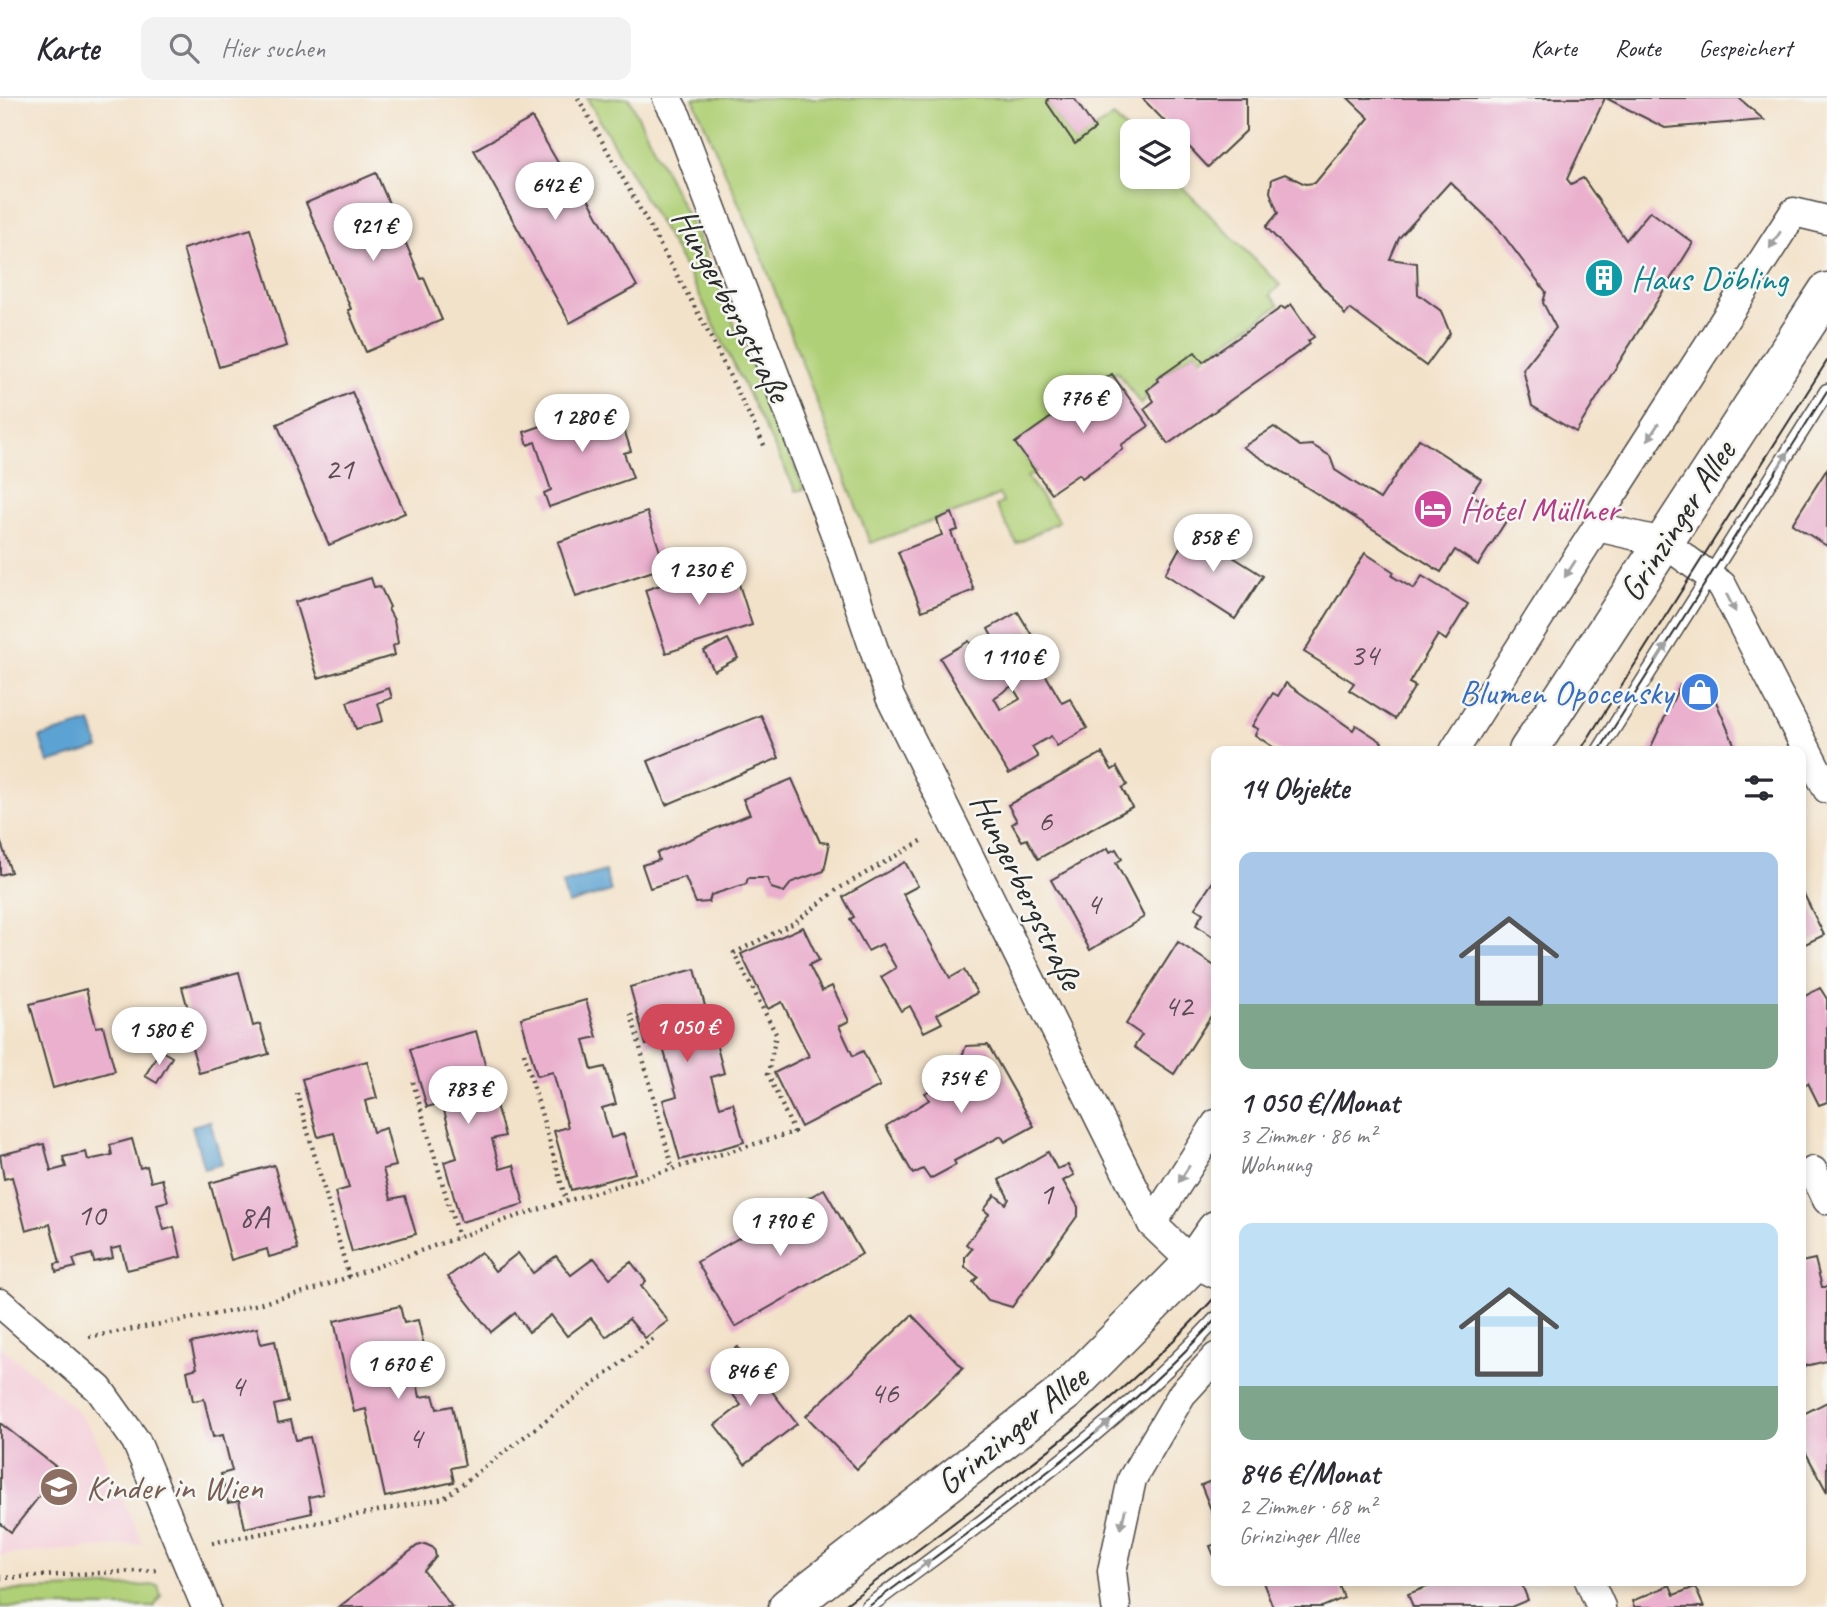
<!DOCTYPE html>
<html lang="de">
<head>
<meta charset="utf-8">
<style>
  body { margin:0; font-family:Caveat,sans-serif; background:#f2f2f3; color:#2b2b33; height:100vh; display:flex; flex-direction:column; font-size:26px; white-space:nowrap }
  * { box-sizing:border-box; margin:0 }
  p { font-size:23px; color:#7c7c81 }
  .icon { flex:none; width:38px; height:38px; fill:none; stroke:currentColor; stroke-width:2; stroke-linecap:round; stroke-linejoin:round }
  .map { position:relative; flex:1; overflow:hidden }
  .details { position:absolute; left:1211px; top:648px; width:595px; height:840px; display:flex; flex-direction:column; background:#fff; border-radius:14px; box-shadow:0 4px 10px #0003 }
  .details>* { flex:none }
  .buttons { position:absolute; left:1120px; top:21px; display:grid; gap:14px }
  .buttons a { display:grid; place-items:center; width:70px; height:70px; border-radius:14px; background:#fff; box-shadow:0 4px 10px #0003; font-size:35px }
  .price { position:absolute; translate:-50% -60px; padding:0 16px; border-radius:24px; background:#fff; color:#222; font-size:23px; line-height:46px; filter:drop-shadow(0 2px 4px #0008) }
  .price::after { content:''; position:absolute; left:50%; top:42px; width:21px; height:16px; margin-left:-10px; background:inherit; clip-path:polygon(0 0,100% 0,50% 100%) }
  .price.current { background:#d1495b; color:#fff }
  ul { padding:0; list-style:none }
  li { display:grid; align-content:center; gap:14px; height:371px; padding:0 28px }
  li span { display:grid; place-items:center; height:217px; border-radius:14px; color:#555 }
  li>.icon { margin-inline-start:auto }
  span .icon { width:126px; height:126px; fill:#fffc; stroke-width:1 }
  li b { font-size:30px }
  h2 { display:flex; justify-content:space-between; align-items:center; height:84px; padding:0 28px; font-size:30px }
  header { display:flex; align-items:center; gap:42px; box-sizing:border-box; height:98px; padding:0 35px; background:#fff; border-bottom:2px solid #e1e1e2 }
  header strong { font-size:33px }
  nav { display:flex; gap:38px; margin-inline-start:auto; font-size:24px }
  .search { width:490px; height:63px; background:#f2f2f3; display:flex; align-items:center; gap:18px; box-sizing:border-box; padding:0 24px; border-radius:14px; color:#7c7c81; font-size:26px }
  .map>svg:first-child { display:block }
  .built { fill:#f5cfda }
  .green { fill:#b0d077; stroke:#6e7e51; stroke-width:2 }
  .water { fill:#5ca2d2; stroke:#44667e; stroke-width:2 }
  .building { fill:#eab0ce; fill-rule:evenodd }
  .lines { fill:none; stroke-linecap:round; stroke-linejoin:round }
  .lane-casing { stroke:#494643; stroke-width:17 }
  .street-casing { stroke:#494643; stroke-width:31 }
  .secondary-casing { stroke:#494643; stroke-width:41 }
  .path { stroke:#494643; stroke-width:4.5; stroke-dasharray:2 5; stroke-linecap:butt }
  .lane { stroke:#fff; stroke-width:14 }
  .street { stroke:#fff; stroke-width:28 }
  .secondary { stroke:#fff; stroke-width:38 }
  .tram { stroke:#2b2b2b; stroke-width:2 }
  .oneway { fill:#a0a0a0 }
  .labels { text-anchor:middle; dominant-baseline:central; stroke-width:5; stroke-linejoin:round; paint-order:stroke }
  .number-label { font-size:32px; fill:#5b4c54 }
  .culture-label { font-size:35px; fill:#0d838f; stroke:#f6f6f2; text-anchor:start }
  .street-label { font-size:35px; fill:#2b2b2b; stroke:#f6f6f2 }
  .hotel-label { font-size:35px; fill:#b23c85; stroke:#f6f6f2; text-anchor:start }
  .shop-label { font-size:35px; fill:#366cbe; stroke:#f6f6f2; text-anchor:end }
  .education-label { font-size:35px; fill:#785e54; stroke:#f6f6f2; text-anchor:start }
</style>
</head>
<body>
<header>
<strong>Karte</strong>
<div class="search"><svg class="icon" aria-label="search" viewBox="0 0 24 24"><circle cx="10" cy="10" r="6"/><path d="M15 15l6 6"/></svg>Hier suchen</div>
<nav><a>Karte</a><a>Route</a><a>Gespeichert</a></nav>
</header>
<div class="map">
<svg width="1827" height="1509" viewBox="0 0 1827 1509">
  <rect width="100%" height="100%" fill="#f6f6f2"/>
  <filter id="ink" filterUnits="userSpaceOnUse"><feTurbulence type="fractalNoise" baseFrequency=".0143" numOctaves="2"/><feDisplacementMap in="SourceGraphic" scale="14" xChannelSelector="R" yChannelSelector="G"/><feConvolveMatrix kernelMatrix="1 2 1 2 8 2 1 2 1" color-interpolation-filters="sRGB"/></filter>
  <filter id="wash" filterUnits="userSpaceOnUse"><feTurbulence type="fractalNoise" baseFrequency=".00686" numOctaves="4" result="noise"/><feDisplacementMap in="SourceGraphic" scale="28" xChannelSelector="R" yChannelSelector="G"/><feGaussianBlur stdDeviation="1.57" result="paint"/><feColorMatrix in="noise" values="0 0 0 0 0 0 0 0 0 0 0 0 0 0 0 0 0 1.4 0 .05"/><feComposite in="paint" operator="in"/></filter>
  <g filter="url(#wash)">
    <rect width="100%" height="100%" fill="#f3e2ca"/>
    <path class="built" d="M0 1248 71 1307 92 1332 143 1446 0 1457Z"/>
    <g class="green">
      <path d="M587 0H629L699 142 804 391 796 393 691 180Z"/>
      <path d="M693 0H1044L1075 45 1113 18 1132 38V79H1172L1280 187 1270 197 1279 207 1201 261 1195 254 1157 280 1159 283 1147 292 1146 301 1141 307 1117 273 1016 345 1036 374 1027 379 1059 423 1017 446 996 408 1003 404 999 396 982 405 870 445 762 159Z"/>
      <path d="M158 1487 161 1498 154 1509H0V1493Z"/>
    </g>
    <g class="water">
      <path d="M91 624 99 650 48 665 40 639Z"/>
      <path d="M605 773 611 793 568 806 562 786Z"/>
      <path d="M210 1023 222 1066 204 1071 192 1028Z"/>
    </g>
    <g id="blocks">
      <g class="building">
        <path d="M1048 0H1074L1095 31 1075 46 1047 5Z"/>
        <path d="M1142 0H1246V33L1208 69 1178 37V33H1174Z"/>
        <path d="M1348 0H1605L1567 81 1571 86 1583 80 1626 142 1650 113 1693 145 1576 334 1532 308 1523 271 1556 230 1543 205 1546 194 1497 129 1450 84 1399 140 1390 161 1417 165 1418 196 1441 213 1450 235 1426 268 1350 211 1345 217 1329 196 1266 129 1278 115 1270 94 1272 81 1285 76 1305 86 1315 85 1369 20Z"/>
        <path d="M1606 0H1739L1764 22 1665 30Z"/>
        <path d="M532 20 575 94 582 90 637 188 570 225 474 52Z"/>
        <path d="M376 75 421 181 424 180 442 222 366 254 348 212 351 211 306 105Z"/>
        <path d="M251 131 287 248 219 269 183 151Z"/>
        <path d="M1291 206 1314 239 1308 243 1310 246 1168 346 1144 311 1154 303 1147 292 1159 283 1157 281 1195 254 1203 264 1282 209 1285 211Z"/>
        <path d="M1112 276 1149 328 1121 347 1123 351 1082 380 1079 376 1051 395 1015 345Z"/>
        <path d="M352 294 405 415 329 447 277 326Z"/>
        <path d="M607 305 616 330 623 328 631 353 624 355 633 380 549 409 544 395 551 392 535 344 528 347 524 334Z"/>
        <path d="M1274 329 1300 348 1312 347 1330 358 1335 372 1380 401 1419 341 1481 381 1471 396 1508 420 1478 467 1455 452 1441 474 1243 349Z"/>
        <path d="M1827 371V448L1792 426Z"/>
        <path d="M647 414 665 469 576 499 558 444Z"/>
        <path d="M952 415 958 432 951 434 974 492 922 513 898 454 942 437 937 421Z"/>
        <path d="M1192 428 1214 441 1211 445 1263 478 1235 521 1165 476Z"/>
        <path d="M1365 455 1394 474 1392 478 1414 491 1422 478 1468 506 1446 542 1438 537 1409 585 1415 588 1395 621 1349 592 1354 585 1304 554Z"/>
        <path d="M732 464 752 527 666 555 645 492Z"/>
        <path d="M371 480 374 489 380 488 390 509 388 511 394 522 398 545 393 548 395 557 318 580 295 504Z"/>
        <path d="M1018 514 1037 546 1030 550 1062 605 1070 601 1087 630 1057 648 1051 638 1032 649 1038 659 1009 676 940 560 969 543 975 553 994 542 988 531ZM1012 588 1020 601 1001 612 994 600Z"/>
        <path d="M728 541 738 560 714 573 704 553Z"/>
        <path d="M1286 585 1353 632 1356 627 1382 644 1377 653H1279L1255 637 1258 631 1252 628 1273 595 1278 598Z"/>
        <path d="M1680 587H1709L1737 653H1649Z"/>
        <path d="M389 590 392 600 378 605 383 623 356 631 347 604Z"/>
        <path d="M761 617 779 660 666 707 648 663Z"/>
        <path d="M1102 655 1112 672 1117 669 1127 687 1122 690 1132 709 1038 761 1027 741 1022 743 1012 726 1017 723 1008 707Z"/>
        <path d="M792 681 820 744 828 745 829 749 824 773 792 784 784 794 771 790 767 780H748L746 786 711 797 709 804 696 805 685 779 650 790 642 767 659 762 657 755 750 716 743 701Z"/>
        <path d="M0 742 11 774 0 777Z"/>
        <path d="M1108 750 1110 754 1116 751 1122 761 1116 765 1144 819 1090 852 1051 782Z"/>
        <path d="M905 764 918 788 903 796 950 880 964 872 977 895 937 916 942 925 924 934 910 908 901 913 881 879 896 870 882 846 868 853 850 821 854 819 843 799Z"/>
        <path d="M1216 779V841L1196 827 1203 815 1195 810Z"/>
        <path d="M1801 790 1824 837 1801 848Z"/>
        <path d="M803 829 819 862 809 867 822 893 832 888 849 923 839 928 853 958 863 953 880 988 801 1029 774 975 809 958 782 904 768 911 741 856Z"/>
        <path d="M1178 844 1216 869V910L1174 976 1134 949 1142 937 1126 926Z"/>
        <path d="M695 871 705 908 693 911 701 941 714 938 724 975 711 979 720 1009 733 1005 744 1044 680 1062 663 1002 677 998 661 943 646 947 630 889Z"/>
        <path d="M239 874 253 928 260 926 269 956 199 975 191 946 197 944 182 889Z"/>
        <path d="M1820 890 1827 901V1004L1819 1007 1808 985 1801 989V900Z"/>
        <path d="M86 891 96 929 103 928 115 973 53 990 30 906Z"/>
        <path d="M586 902 597 939 584 942 592 972 605 969 616 1006 602 1010 611 1040 624 1036 635 1075 571 1092 554 1033 568 1029 553 974 537 978 521 920Z"/>
        <path d="M476 933 486 970 473 973 482 1004 494 1000 505 1038 492 1041 500 1071 514 1067 524 1106 461 1124 444 1064 457 1060 442 1005 427 1009 410 951Z"/>
        <path d="M988 947 1034 1028 1005 1044 1001 1038 954 1063 956 1067 930 1081 923 1071 913 1076 886 1028 929 1002 925 995 944 984 946 976 958 968 966 948Z"/>
        <path d="M160 952 172 959 157 985 145 978Z"/>
        <path d="M367 963 377 1000 365 1003 373 1034 386 1030 396 1068 383 1071 391 1101 405 1098 416 1136 352 1154 335 1094 349 1090 334 1035 318 1039 302 981Z"/>
        <path d="M132 1041 140 1070 147 1068 151 1084 162 1081 168 1103 157 1106 164 1132 174 1129 181 1159 127 1172 121 1149 111 1151 113 1160 94 1164 92 1156 73 1161 76 1169 56 1174 55 1166 60 1165 50 1126 26 1133 12 1079 4 1081 0 1057 44 1046 51 1073 66 1069 63 1059 86 1054 88 1062 112 1057 110 1047Z"/>
        <path d="M1048 1054 1057 1071 1068 1067 1074 1077 1063 1083 1078 1109V1117L1012 1209 988 1202 973 1184 978 1179 965 1169V1159L972 1151 966 1146 989 1116 984 1112 995 1097 1006 1106 1009 1101 999 1082Z"/>
        <path d="M274 1067 298 1151 269 1159 267 1151 231 1162 210 1085Z"/>
        <path d="M824 1091 862 1156 735 1229 697 1164Z"/>
        <path d="M481 1154 495 1173 518 1155 533 1175 556 1158 571 1177 594 1160 610 1180 631 1164 646 1183 641 1188 668 1223 645 1240 629 1221 606 1239 591 1220 567 1238 551 1217 529 1234 515 1215 491 1234 448 1179Z"/>
        <path d="M1815 1161 1822 1189H1827V1263L1801 1269V1164Z"/>
        <path d="M400 1208 404 1225 418 1222 431 1278 416 1281 420 1299 433 1297 437 1311 452 1308 465 1367 451 1370 454 1384 385 1399 366 1311 354 1314 334 1223Z"/>
        <path d="M912 1217 963 1270 857 1371 806 1318Z"/>
        <path d="M257 1230 261 1246 275 1243 288 1304 274 1307 278 1325 291 1322 296 1342 310 1339 323 1396 309 1399 312 1415 245 1430 239 1403 228 1405 221 1376 232 1373 223 1337 213 1339 204 1301 193 1303 187 1273 197 1270 191 1245Z"/>
        <path d="M738 1249 797 1326 745 1366 715 1327 741 1307 711 1269Z"/>
        <path d="M1827 1304V1394L1801 1346V1317Z"/>
        <path d="M0 1325 60 1372 11 1434 0 1425Z"/>
        <path d="M1216 1381V1424L1201 1387Z"/>
        <path d="M425 1446 434 1450 436 1459 424 1473 452 1509H339L417 1448Z"/>
        <path d="M1216 1446V1463L1210 1448Z"/>
        <path d="M1262 1482H1337L1344 1500 1322 1509H1273Z"/>
        <path d="M1433 1482H1520L1528 1502 1511 1509H1413L1408 1496 1432 1487 1430 1484Z"/>
        <path d="M1670 1487 1674 1497 1695 1489 1704 1509H1634L1632 1503Z"/>
      </g>
    </g>
  </g>
  <g filter="url(#ink)">
    <use href="#blocks" fill-opacity="0" stroke="#494643" stroke-width="2"/>
    <g class="lines">
      <g class="lane-casing">
        <g id="lane">
          <path d="M1599 653 1827 293"/>
          <path d="M868 1509C988 1419 1114 1332 1216 1221"/>
        </g>
      </g>
      <g class="street-casing">
        <g id="street">
          <path d="M667 0 677 19 834 433 890 599 1152 1126 1193 1165 1216 1176"/>
          <path d="M1597 429 1663 444 1722 487 1827 691"/>
          <path d="M1454 653 1597 429 1603 411 1794 114 1827 122"/>
          <path d="M1813 1073 1827 1102"/>
          <path d="M1152 1126 1216 1026"/>
          <path d="M0 1205 99 1291 136 1343 206 1509"/>
          <path d="M1589 1482 1601 1509"/>
          <path d="M1116 1509 1112 1473 1132 1381 1182 1296 1216 1259"/>
        </g>
      </g>
      <g class="secondary-casing">
        <g id="secondary">
          <path d="M1528 653 1827 194"/>
          <path d="M788 1509 1065 1294 1193 1165 1216 1132"/>
        </g>
      </g>
      <g class="path">
        <path d="M578 0 703 224 766 351"/>
        <path d="M631 916 672 1069"/>
        <path d="M524 955 566 1102"/>
        <path d="M413 984 458 1139"/>
        <path d="M297 995 349 1179"/>
        <path d="M89 1239 232 1213 315 1191 511 1120 794 1034 768 976 776 936 734 855 796 824 838 791 925 741"/>
        <path d="M212 1445 444 1400 654 1240"/>
        <path d="M0 1480 156 1472"/>
      </g>
      <use href="#lane" class="lane"/>
      <use href="#street" class="street"/>
      <use href="#secondary" class="secondary"/>
      <g class="tram">
        <path d="M1580 653 1827 263"/>
        <path d="M1599 653 1827 293"/>
        <path d="M842 1509C971 1410 1107 1319 1216 1198"/>
        <path d="M868 1509C988 1419 1114 1332 1216 1221"/>
      </g>
    </g>
    <defs><path id="oneway-solid" d="M-6-.8H1V-3.2L6.5 0L1 3.2V.8H-6Z" transform="scale(1.75)"/></defs>
    <g class="oneway">
      <use href="#oneway-solid" transform="translate(1775 142) rotate(123)"/>
      <use href="#oneway-solid" transform="translate(1653 334) rotate(123)"/>
      <use href="#oneway-solid" transform="translate(1783 362) rotate(-57)"/>
      <use href="#oneway-solid" transform="translate(1570 471) rotate(123)"/>
      <use href="#oneway-solid" transform="translate(1731 505) rotate(63)"/>
      <use href="#oneway-solid" transform="translate(1662 554) rotate(-58)"/>
      <use href="#oneway-solid" transform="translate(1184 1076) rotate(123)"/>
      <use href="#oneway-solid" transform="translate(1103 1329) rotate(-40)"/>
      <use href="#oneway-solid" transform="translate(1123 1421) rotate(103)"/>
      <use href="#oneway-solid" transform="translate(923 1468) rotate(-37)"/>
    </g>
  </g>
  <defs>
    <g id="building-disc" transform="scale(2.0125)"><circle r="9.5" fill="#0f9aa8" stroke="#f6f6f2"/><path d="M-4-6H4V6H1V3H-1V6H-4ZM-2.5-4.3h1.7v1.8h-1.7ZM.8-4.3h1.7v1.8H.8ZM-2.5-1h1.7V.8h-1.7ZM.8-1h1.7V.8H.8Z" fill="#fff"/></g>
    <g id="hotel-disc" transform="scale(2.0125)"><circle r="9.5" fill="#d1479c" stroke="#f6f6f2"/><path d="M-6-4.5h1.5V1H6V5H4.5V3h-9V5H-6ZM-4 0a1.8 1.8 0 1 1 3.6 0ZM.5 0V-2.5h3Q6-2.5 6 0Z" fill="#fff"/></g>
    <g id="shop-disc" transform="scale(2.0125)"><circle r="9.5" fill="#3f7fe0" stroke="#f6f6f2"/><path d="M-5-2.5h2.3a2.7 3.5 0 0 1 5.4 0H5L5.5 6h-11ZM-1.5-2.5h3a1.5 2.3 0 0 0-3 0Z" fill="#fff"/></g>
    <g id="school-disc" transform="scale(2.0125)"><circle r="9.5" fill="#8d6e63" stroke="#f6f6f2"/><path d="M0-5L7-2L0 1L-7-2ZM-4 1L0 2.5L4 1V4Q0 6-4 4Z" fill="#fff"/></g>
  </defs>
  <g fill-rule="evenodd">
    <use href="#building-disc" x="1604" y="180"/>
    <use href="#hotel-disc" x="1433" y="411"/>
    <use href="#shop-disc" x="1700" y="594"/>
    <use href="#school-disc" x="59" y="1389"/>
  </g>
  <g class="labels">
    <g class="number-label">
      <text x="339" y="370">21</text>
      <text x="1364" y="556">34</text>
      <text x="1045" y="722">6</text>
      <text x="1093" y="805">4</text>
      <text x="1178" y="907">42</text>
      <text x="1046" y="1095">1</text>
      <text x="91" y="1116">10</text>
      <text x="254" y="1118">8A</text>
      <text x="237" y="1287">4</text>
      <text x="884" y="1294">46</text>
      <text x="415" y="1339">4</text>
    </g>
    <g class="culture-label">
      <text x="1631" y="180">Haus Döbling</text>
    </g>
    <g class="street-label">
      <text transform="translate(732 207) rotate(62)">Hungerbergstraße</text>
      <text transform="translate(1677 423) rotate(-57)">Grinzinger Allee</text>
      <text transform="translate(1027 793) rotate(64)">Hungerbergstraße</text>
      <text transform="translate(1012 1332) rotate(-39)">Grinzinger Allee</text>
    </g>
    <g class="hotel-label">
      <text x="1460" y="411">Hotel Müllner</text>
    </g>
    <g class="shop-label">
      <text x="1673" y="594">Blumen Opocensky</text>
    </g>
    <g class="education-label">
      <text x="86" y="1389">Kinder in Wien</text>
    </g>
  </g>
</svg>
<div class="buttons">
<a><svg class="icon" aria-label="layers" viewBox="0 0 24 24"><path d="M12 4l9 5-9 5-9-5zM3 14l9 5 9-5"/></svg></a>
</div>
<b class="price" style="left:555px;top:124px">642 €</b>
<b class="price" style="left:373px;top:165px">921 €</b>
<b class="price" style="left:1083px;top:337px">776 €</b>
<b class="price" style="left:582px;top:356px">1 280 €</b>
<b class="price" style="left:1213px;top:476px">858 €</b>
<b class="price" style="left:699px;top:509px">1 230 €</b>
<b class="price" style="left:1012px;top:596px">1 110 €</b>
<b class="price current" style="left:687px;top:966px">1 050 €</b>
<b class="price" style="left:159px;top:969px">1 580 €</b>
<b class="price" style="left:961px;top:1017px">754 €</b>
<b class="price" style="left:468px;top:1028px">783 €</b>
<b class="price" style="left:780px;top:1160px">1 790 €</b>
<b class="price" style="left:398px;top:1303px">1 670 €</b>
<b class="price" style="left:750px;top:1310px">846 €</b>
<section class="details">
<h2>14 Objekte<svg class="icon" aria-label="filters" viewBox="0 0 24 24"><path d="M4 7h16M4 17h16"/><circle cx="9" cy="7" r="2"/><circle cx="15" cy="17" r="2"/></svg></h2>
<ul>
<li><span style="background:linear-gradient(#a9c7e8 70%,#7fa58c 0)"><svg class="icon" aria-label="home" viewBox="0 0 24 24"><path d="M3 11l9-7 9 7M6 9v11h12V9"/></svg></span><div><b>1 050 €/Monat</b><p>3 Zimmer · 86 m²</p><p>Wohnung</p></div></li>
<li><span style="background:linear-gradient(#bfe0f5 75%,#7fa58c 0)"><svg class="icon" aria-label="home" viewBox="0 0 24 24"><path d="M3 11l9-7 9 7M6 9v11h12V9"/></svg></span><div><b>846 €/Monat</b><p>2 Zimmer · 68 m²</p><p>Grinzinger Allee</p></div></li>
</ul>
</section>
</div>
</body>
</html>
